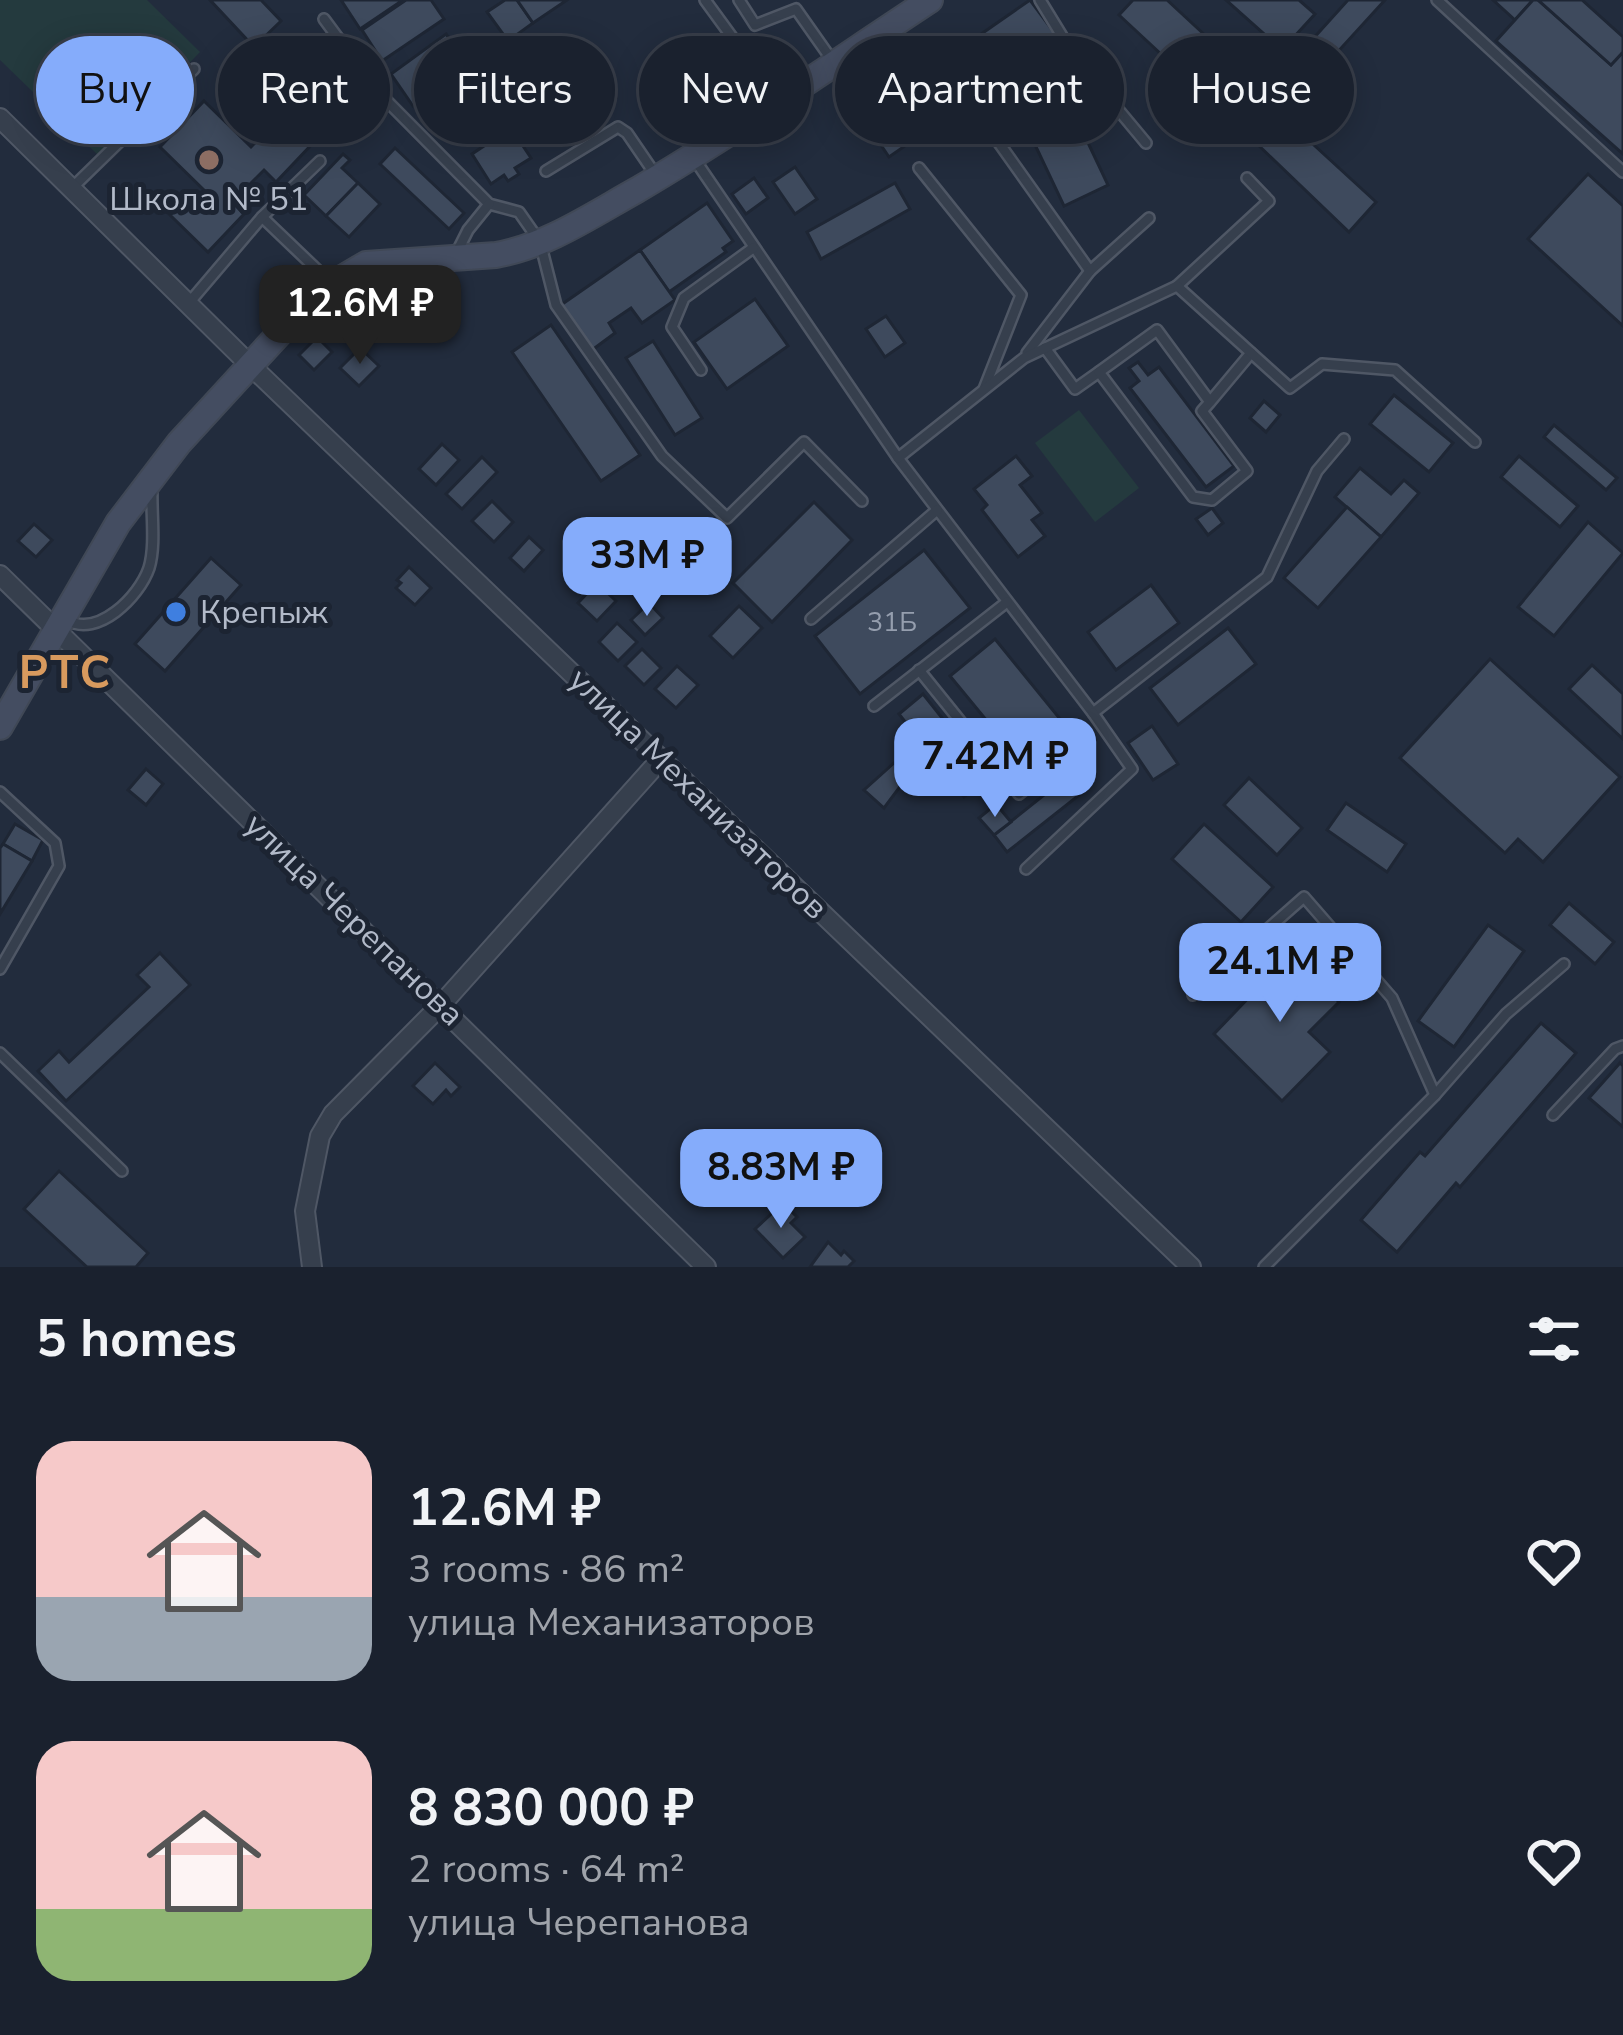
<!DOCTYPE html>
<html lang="en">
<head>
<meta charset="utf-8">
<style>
  body { margin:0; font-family:"Nunito Sans",sans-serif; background:#272e3a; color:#f1f3f6; height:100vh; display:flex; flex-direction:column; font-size:45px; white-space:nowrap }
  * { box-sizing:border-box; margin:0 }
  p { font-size:39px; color:#9fa3aa }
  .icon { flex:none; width:66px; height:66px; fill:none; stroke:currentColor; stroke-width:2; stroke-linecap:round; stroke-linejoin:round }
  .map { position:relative; height:1267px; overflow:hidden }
  .details { display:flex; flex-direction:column; background:#1a212e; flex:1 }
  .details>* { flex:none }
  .hud { position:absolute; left:36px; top:36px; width:1551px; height:108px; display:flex; gap:24px }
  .price { position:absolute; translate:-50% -102px; padding:0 27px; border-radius:24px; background:#85acfb; color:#111; font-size:39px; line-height:78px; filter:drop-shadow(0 3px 6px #0008) }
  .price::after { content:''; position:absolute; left:50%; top:72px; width:36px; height:27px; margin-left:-18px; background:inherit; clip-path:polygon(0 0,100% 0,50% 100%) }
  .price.current { background:#222; color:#fff }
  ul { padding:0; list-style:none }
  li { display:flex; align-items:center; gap:36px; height:300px; padding:0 36px }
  li span { display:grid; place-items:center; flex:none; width:336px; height:240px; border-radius:36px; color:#555 }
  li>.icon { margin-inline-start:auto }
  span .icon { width:144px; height:144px; fill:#fffc; stroke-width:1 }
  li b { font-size:51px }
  h2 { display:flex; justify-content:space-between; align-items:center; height:144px; padding:0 36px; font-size:51px }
  .pill { padding:0 42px; border-radius:54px; background:#1a212e; box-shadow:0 6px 30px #0003,0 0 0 3px #383e4a; font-size:42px; line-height:108px }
  .pill.current { background:#85acfb; color:#111 }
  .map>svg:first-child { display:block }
  .green { fill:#243a3e }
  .building { fill:#3e4a5d; stroke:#1e2634; stroke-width:3 }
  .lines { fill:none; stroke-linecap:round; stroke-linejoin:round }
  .lane-casing { stroke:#4f5765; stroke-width:14 }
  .street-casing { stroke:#4f5765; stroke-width:22 }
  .secondary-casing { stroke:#404856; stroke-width:28 }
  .lane { stroke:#363f4d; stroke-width:9 }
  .street { stroke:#363f4d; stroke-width:18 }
  .secondary { stroke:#444d61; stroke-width:24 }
  .education-dot { fill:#8d6e63; stroke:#1c2432; stroke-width:4.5 }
  .shop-dot { fill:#3f7fe0; stroke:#1c2432; stroke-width:4.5 }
  .labels { text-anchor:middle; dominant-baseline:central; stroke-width:10; stroke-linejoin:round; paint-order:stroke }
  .number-label { font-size:27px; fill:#959eae }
  .poi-label { font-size:33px; fill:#b2bac9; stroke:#1c2432 }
  .street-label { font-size:33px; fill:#b2bac9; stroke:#1c2432 }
  .district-label { font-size:45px; font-weight:bold; letter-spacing:3px; fill:#d89a5e; stroke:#1c2432 }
</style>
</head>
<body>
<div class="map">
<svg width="1623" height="1267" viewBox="0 0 1623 1267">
  <rect width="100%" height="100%" fill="#222c3d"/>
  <g class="green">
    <path d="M0 0H147L200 52 99 156 0 60Z"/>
    <path d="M1079 410 1139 488 1095 522 1035 443Z"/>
  </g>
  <g class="building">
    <path d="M210 0H261L281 21 254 47Z"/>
    <path d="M341 0H403L360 29Z"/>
    <path d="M406 0H431L444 19 382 61 362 30Z"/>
    <path d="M505 0H517L533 23 508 41 487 12Z"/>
    <path d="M517 0H567L533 23Z"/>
    <path d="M1030 0 1059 39 889 157 862 117Z"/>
    <path d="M1133 0H1167L1249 76 1219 108 1119 15Z"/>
    <path d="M1226 0H1299L1315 14 1282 50Z"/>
    <path d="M1348 0H1385L1313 79 1293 61Z"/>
    <path d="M1493 0H1533L1515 20Z"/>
    <path d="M1533 0H1538L1611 65 1623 52V154L1496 41Z"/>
    <path d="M1538 0H1582L1623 37V52L1611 65Z"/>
    <path d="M446 34 469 65 413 106 391 74Z"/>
    <path d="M548 49 563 73 590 57 616 98 550 138 510 73Z"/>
    <path d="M1064 92 1108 185 1064 206 1020 113Z"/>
    <path d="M204 101 251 147 269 129 261 121 274 108 313 143 276 182 264 170 232 202 244 214 208 252 170 215 183 201 191 210 207 193 160 147Z"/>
    <path d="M1279 113 1376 202 1349 232 1253 140Z"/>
    <path d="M511 128 531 158 515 168 519 174 508 181 504 175 491 184 472 154Z"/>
    <path d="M395 148 464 213 449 229 380 164Z"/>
    <path d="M343 154 350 160 342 168 358 183 326 216 304 195Z"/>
    <path d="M795 167 817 199 795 214 773 182Z"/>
    <path d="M1588 174 1623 206V326L1528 239Z"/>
    <path d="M754 178 768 198 746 214 732 194Z"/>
    <path d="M358 183 380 204 349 237 326 216Z"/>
    <path d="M895 183 910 209 821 259 807 232Z"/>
    <path d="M707 203 733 241 723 248 726 252 669 292 640 250Z"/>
    <path d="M640 250 675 300 642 323 631 308 609 323 615 333 592 350 561 305Z"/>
    <path d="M755 299 788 346 727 389 694 342Z"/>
    <path d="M343 312 357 326 342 340 328 326Z"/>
    <path d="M886 316 905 343 885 357 866 329Z"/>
    <path d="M551 325 640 455 601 481 512 352Z"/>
    <path d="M317 337 332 352 314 370 299 355Z"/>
    <path d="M653 341 702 418 675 435 626 358Z"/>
    <path d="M360 348 379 366 359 386 340 368Z"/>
    <path d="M1138 362 1148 375 1159 367 1234 466 1206 487 1130 388 1139 381 1129 368Z"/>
    <path d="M1394 395 1453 443 1429 472 1370 424Z"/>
    <path d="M1264 401 1280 415 1266 432 1250 418Z"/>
    <path d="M1554 425 1617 478 1606 490 1544 437Z"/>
    <path d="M442 444 459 460 436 485 419 469Z"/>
    <path d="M1016 456 1032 476 1020 485 1042 513 1032 520 1045 536 1018 557 982 510 987 505 974 489Z"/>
    <path d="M1519 456 1578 506 1560 527 1501 477Z"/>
    <path d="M482 457 497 472 462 509 446 494Z"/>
    <path d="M1360 468 1391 494 1404 480 1419 493 1381 537 1335 497Z"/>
    <path d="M492 501 513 522 494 542 472 521Z"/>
    <path d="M814 502 852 540 772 622 733 583Z"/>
    <path d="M1347 507 1381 537 1318 608 1284 578Z"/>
    <path d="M1212 508 1223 523 1208 535 1196 519Z"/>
    <path d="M1588 522 1623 553 1554 636 1518 607Z"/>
    <path d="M34 524 52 540 36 557 18 541Z"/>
    <path d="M529 537 543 550 524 571 510 558Z"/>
    <path d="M924 550 970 608 860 694 815 636Z"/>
    <path d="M211 558 241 585 165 671 135 644Z"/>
    <path d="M409 567 431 588 415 605 396 588 401 583 397 580Z"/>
    <path d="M597 583 616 601 597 621 578 603Z"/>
    <path d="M1151 585 1179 623 1116 670 1088 632Z"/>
    <path d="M649 603 663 618 645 635 631 620Z"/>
    <path d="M739 606 762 628 733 658 710 636Z"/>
    <path d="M617 623 637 642 618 661 599 642Z"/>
    <path d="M1228 628 1256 664 1178 725 1150 688Z"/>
    <path d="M995 639 1069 730 1024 766 950 676Z"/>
    <path d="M642 649 661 668 644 685 625 666Z"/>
    <path d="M1490 659 1620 777 1543 862 1518 839 1505 853 1400 758Z"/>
    <path d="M1592 665 1623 694V739L1569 689Z"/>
    <path d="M677 666 698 685 676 708 655 689Z"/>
    <path d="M923 694 989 777 964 797 899 714Z"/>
    <path d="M1152 726 1178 764 1153 780 1128 743Z"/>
    <path d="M894 763 908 776 884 808 864 790Z"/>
    <path d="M146 769 163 784 146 805 128 790Z"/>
    <path d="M1069 775 1083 792 1007 852 994 835Z"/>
    <path d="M1249 778 1302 828 1277 855 1224 805Z"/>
    <path d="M1346 803 1406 844 1387 872 1327 830Z"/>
    <path d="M996 804 1011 822 994 835 979 818Z"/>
    <path d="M15 824 43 840 32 861 3 844Z"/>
    <path d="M1204 824 1273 887 1241 922 1172 859Z"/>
    <path d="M3 844 32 861 0 914V848Z"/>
    <path d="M1569 903 1614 942 1595 964 1550 925Z"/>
    <path d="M1488 925 1524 951 1454 1047 1418 1021Z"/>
    <path d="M1284 948 1339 1002 1309 1032 1330 1052 1282 1101 1214 1034 1256 990 1249 983Z"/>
    <path d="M160 953 190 985 66 1101 38 1071 59 1051 69 1062 149 987 137 975Z"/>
    <path d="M1541 1023 1576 1053 1460 1187 1456 1183 1397 1252 1361 1220 1420 1152 1425 1156Z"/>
    <path d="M435 1063 460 1087 451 1096 446 1090 433 1104 413 1086Z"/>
    <path d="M1620 1063 1623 1066V1127L1589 1098Z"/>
    <path d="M59 1171 148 1253 136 1267H87L24 1209Z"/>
    <path d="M783 1203 797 1217 791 1223 805 1237 783 1258 755 1229Z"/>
    <path d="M828 1242 841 1255 844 1251 854 1261 848 1267H810Z"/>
  </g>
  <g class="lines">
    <g class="lane-casing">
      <g id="lane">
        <path d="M705 0 778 100"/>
        <path d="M739 0 755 25 796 9 834 63"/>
        <path d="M1040 0 1076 59 1146 143"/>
        <path d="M1437 0 1623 172"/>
        <path d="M324 19 378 92 489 204 519 212 540 242 556 305 662 456 727 518 804 442 862 501"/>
        <path d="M989 129 1090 271"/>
        <path d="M695 160 898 458 1093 713 1267 577 1317 471 1344 439"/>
        <path d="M919 168 1021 295 984 389"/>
        <path d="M546 171 618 127 627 133 655 174"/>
        <path d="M72 188 194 69"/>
        <path d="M262 217 332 284"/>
        <path d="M456 254 468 230 489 204"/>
        <path d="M1177 286 1269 201 1247 178"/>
        <path d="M188 304 262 217 320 161"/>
        <path d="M1045 348 1075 389 1099 372"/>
        <path d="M1027 353 1090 271 1149 218"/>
        <path d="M701 370 672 327 684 298 753 248"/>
        <path d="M1210 402 1202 411 1247 471 1212 500 1193 497 1099 372 1157 330 1210 402 1251 353"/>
        <path d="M898 458 1024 358 1177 286 1290 388 1322 364 1395 370 1475 442"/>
        <path d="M811 619 937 510"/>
        <path d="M67 620C98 638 139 597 149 568 156 545 151 513 152 490"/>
        <path d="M919 670 1019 794 1073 751"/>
        <path d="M874 706 1007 602"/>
        <path d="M0 792 55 843 59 866 0 969"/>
        <path d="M1026 869 1132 769 1093 713"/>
        <path d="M1193 995 1304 897 1392 998 1435 1095"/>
        <path d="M0 1053 122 1171"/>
        <path d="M1553 1115 1615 1049 1623 1046"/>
        <path d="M1264 1267 1435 1095 1506 1014 1564 964"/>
      </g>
    </g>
    <g class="street-casing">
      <g id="street">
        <path d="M0 118 250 365 1191 1267"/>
        <path d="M0 575 706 1267"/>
        <path d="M312 1267 305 1211 320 1136 333 1114 441 1005 661 759"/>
      </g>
    </g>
    <g class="secondary-casing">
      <path id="secondary" d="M0 727 118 523 179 443 291 321 332 284 366 264 496 255C547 246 592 215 637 190 737 131 833 64 930 0"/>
    </g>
    <use href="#lane" class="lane"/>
    <use href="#street" class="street"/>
    <use href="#secondary" class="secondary"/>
  </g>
  <circle class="education-dot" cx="209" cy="160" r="12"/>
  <circle class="shop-dot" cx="176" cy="612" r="12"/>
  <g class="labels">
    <g class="number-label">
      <text x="892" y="622">31Б</text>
    </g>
    <g class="poi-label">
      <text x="209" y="199">Школа № 51</text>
      <text x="200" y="612" text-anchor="start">Крепыж</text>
    </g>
    <g class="street-label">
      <text transform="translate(698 794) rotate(44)">улица Механизаторов</text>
      <text transform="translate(354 920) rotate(44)">улица Черепанова</text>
    </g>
    <g class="district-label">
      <text x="66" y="673">РТС</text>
    </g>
  </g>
</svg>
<b class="price current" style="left:360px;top:367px">12.6M ₽</b>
<b class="price" style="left:647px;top:619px">33M ₽</b>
<b class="price" style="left:995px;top:820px">7.42M ₽</b>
<b class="price" style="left:1280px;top:1025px">24.1M ₽</b>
<b class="price" style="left:781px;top:1231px">8.83M ₽</b>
<div class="hud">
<a class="pill current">Buy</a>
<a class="pill">Rent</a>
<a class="pill">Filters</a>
<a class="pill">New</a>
<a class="pill">Apartment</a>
<a class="pill">House</a>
</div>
</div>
<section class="details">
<h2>5 homes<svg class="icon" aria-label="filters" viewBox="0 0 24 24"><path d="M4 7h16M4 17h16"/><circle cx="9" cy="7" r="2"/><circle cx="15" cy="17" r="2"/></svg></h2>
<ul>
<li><span style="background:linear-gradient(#f6c9c9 65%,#9aa5b1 0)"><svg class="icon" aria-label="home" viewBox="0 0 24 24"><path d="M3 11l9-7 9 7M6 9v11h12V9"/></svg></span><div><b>12.6M ₽</b><p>3 rooms · 86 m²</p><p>улица Механизаторов</p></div><svg class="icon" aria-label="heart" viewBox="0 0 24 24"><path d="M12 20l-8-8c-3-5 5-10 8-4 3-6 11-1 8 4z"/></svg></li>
<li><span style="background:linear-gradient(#f6c9c9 70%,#8fb573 0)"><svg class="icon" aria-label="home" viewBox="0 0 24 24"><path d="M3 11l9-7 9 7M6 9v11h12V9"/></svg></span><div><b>8 830 000 ₽</b><p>2 rooms · 64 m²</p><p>улица Черепанова</p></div><svg class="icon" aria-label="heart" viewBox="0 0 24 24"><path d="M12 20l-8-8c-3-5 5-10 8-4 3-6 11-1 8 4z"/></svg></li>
</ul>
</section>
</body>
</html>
